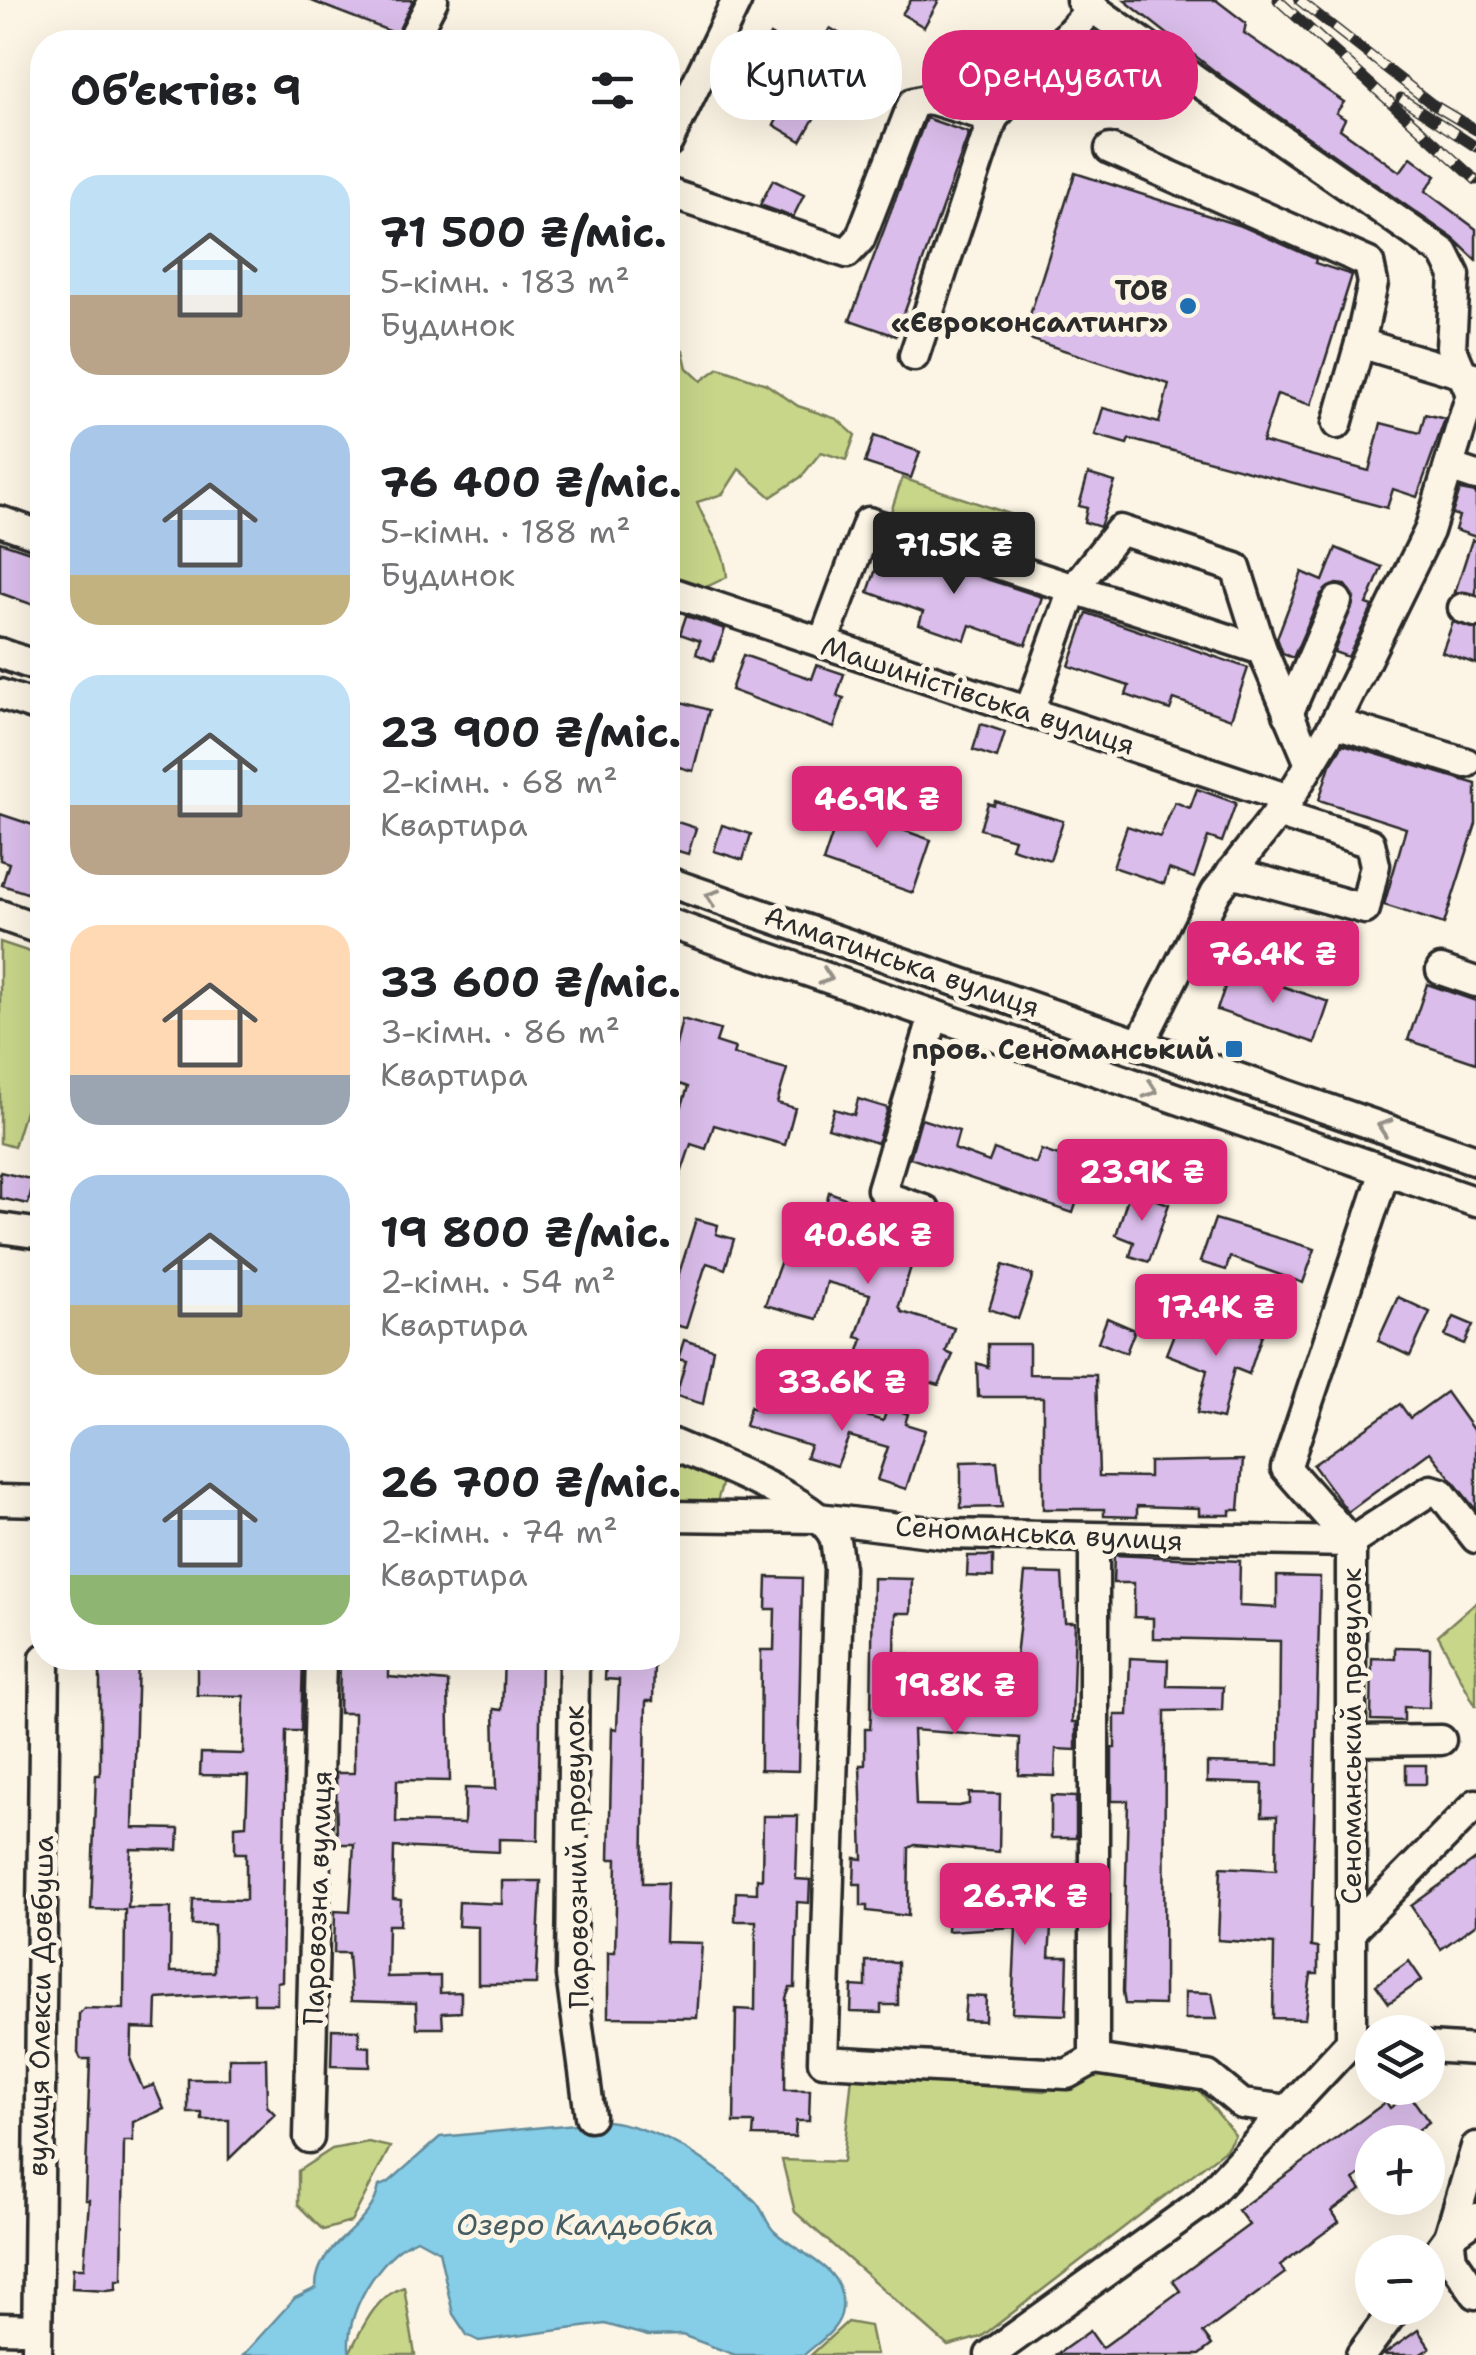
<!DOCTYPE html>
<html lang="uk">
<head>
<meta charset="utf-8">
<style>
  body { margin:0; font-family:"Shantell Sans",sans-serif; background:#f2f2f2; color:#202124; height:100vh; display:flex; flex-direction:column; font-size:38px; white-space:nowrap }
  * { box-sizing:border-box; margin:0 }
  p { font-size:32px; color:#757577 }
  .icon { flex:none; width:55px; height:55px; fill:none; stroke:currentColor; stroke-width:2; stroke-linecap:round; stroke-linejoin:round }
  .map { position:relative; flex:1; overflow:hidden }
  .sheet { position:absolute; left:30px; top:30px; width:650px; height:1640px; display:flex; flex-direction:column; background:#fff; border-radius:40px; box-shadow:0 10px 40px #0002 }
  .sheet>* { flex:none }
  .guide { position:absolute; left:710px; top:30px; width:615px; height:90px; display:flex; gap:20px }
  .controls { position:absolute; left:1355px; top:2015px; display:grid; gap:20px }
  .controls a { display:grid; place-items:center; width:90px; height:90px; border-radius:50%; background:#fff; box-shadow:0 10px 40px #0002; font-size:50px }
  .price { position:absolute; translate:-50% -85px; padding:0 22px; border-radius:10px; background:#db2777; color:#fff; font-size:32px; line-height:65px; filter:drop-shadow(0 2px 5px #0008) }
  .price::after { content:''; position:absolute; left:50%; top:60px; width:30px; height:22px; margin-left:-15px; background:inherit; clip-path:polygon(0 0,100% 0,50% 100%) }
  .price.active { background:#222; color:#fff }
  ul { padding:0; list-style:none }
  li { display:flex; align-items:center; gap:30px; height:250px; padding:0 40px }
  li span { display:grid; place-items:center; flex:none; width:280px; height:200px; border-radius:30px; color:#555 }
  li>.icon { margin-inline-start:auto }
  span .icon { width:120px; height:120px; fill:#fffc; stroke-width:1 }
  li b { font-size:42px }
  h2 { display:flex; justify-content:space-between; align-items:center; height:120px; padding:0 40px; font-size:42px }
  .chip { padding:0 35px; border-radius:40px; background:#fff; box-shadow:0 10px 40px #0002; font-size:35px; line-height:90px }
  .chip.active { background:#db2777; color:#fff }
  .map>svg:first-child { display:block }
  .green { fill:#c8d68a; stroke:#7a805a; stroke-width:2.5 }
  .water { fill:#86cde7; stroke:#628c9c; stroke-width:2.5 }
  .building { fill:#dabdea; stroke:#2b2b2b; stroke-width:2.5 }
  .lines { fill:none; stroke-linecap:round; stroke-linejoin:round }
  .minor-casing { stroke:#2b2b2b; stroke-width:35 }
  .minor { stroke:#fcf5e5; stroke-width:28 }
  .tram { stroke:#2b2b2b; stroke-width:2.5 }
  .rail-casing { stroke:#2b2b2b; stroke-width:11 }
  .rail { stroke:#fcf5e5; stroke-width:8; stroke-dasharray:22; stroke-linecap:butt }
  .oneway { stroke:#949088 }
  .poi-dot { fill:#1f6fb2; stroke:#fcf5e5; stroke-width:4 }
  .labels { text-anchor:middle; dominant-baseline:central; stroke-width:10; stroke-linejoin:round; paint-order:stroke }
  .poi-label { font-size:28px; font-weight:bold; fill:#2b2b2b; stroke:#fcf5e5; text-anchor:end }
  .street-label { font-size:28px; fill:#2b2b2b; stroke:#fcf5e5 }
  .water-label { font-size:30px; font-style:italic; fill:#465c63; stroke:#fcf5e5 }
</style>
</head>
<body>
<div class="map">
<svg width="1476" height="2355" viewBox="0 0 1476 2355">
  <rect width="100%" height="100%" fill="#fcf5e5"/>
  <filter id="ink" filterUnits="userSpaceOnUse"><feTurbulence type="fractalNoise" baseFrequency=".01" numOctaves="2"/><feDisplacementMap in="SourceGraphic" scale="20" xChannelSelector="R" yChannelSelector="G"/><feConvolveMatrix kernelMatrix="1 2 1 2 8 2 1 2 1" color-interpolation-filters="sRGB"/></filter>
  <g filter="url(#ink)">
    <g class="green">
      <path d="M668 349 683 351 687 368 701 381 719 368 766 384 798 406 837 419 855 435 846 460 821 452 801 477 771 497 739 469 723 494 697 502C708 532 724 544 727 577L694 593 668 584Z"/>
      <path d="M902 478 1019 517 1006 557 889 518Z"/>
      <path d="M0 942 42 956V1056L14 1147 0 1143Z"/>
      <path d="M668 1456 723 1481 715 1509 668 1507Z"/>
      <path d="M1476 1602V1707L1438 1635Z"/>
      <path d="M1088 2074 1199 2090 1235 2135 1226 2149 981 2337 948 2346 795 2212 782 2160 843 2162 852 2076 1044 2091Z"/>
      <path d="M368 2142 390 2147 351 2222 323 2230 298 2205V2171L332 2149Z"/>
      <path d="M404 2287 415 2355H348C362 2330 374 2296 404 2287Z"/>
      <path d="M847 2322 870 2326 876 2355H811Z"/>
    </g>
    <path class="water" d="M607 2121C663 2128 713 2163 754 2200 764 2209 765 2223 775 2232 799 2255 847 2267 842 2309 840 2330 818 2342 804 2355H735L682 2335 648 2336 605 2324 479 2341 467 2335 453 2314 439 2251 417 2239C380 2252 342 2317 350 2355H243L295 2298 316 2288C315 2242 372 2230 379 2186L388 2183 440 2137Z"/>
    <g class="building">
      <path d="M309 0H413L397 34Z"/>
      <path d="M911 0H939L924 27 902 14Z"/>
      <path d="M1124 0H1216L1246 23 1244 33 1344 102 1336 113 1345 119 1340 129 1400 172 1411 157 1436 176 1425 191 1476 229V260L1454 239 1222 77Z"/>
      <path d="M830 28 857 44 801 141 774 125 801 78 760 55 770 35 812 58Z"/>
      <path d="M956 41 997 66 986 84 944 57Z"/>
      <path d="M926 118 969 133 896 336 850 320Z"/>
      <path d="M1075 173 1244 227 1316 259 1315 263 1352 275 1311 405 1277 394 1262 442 1369 471 1381 423 1420 433 1425 414 1445 419 1417 497 1393 489 1387 508 1129 439 1127 444 1095 435 1103 408 1159 423 1169 384 1023 337Z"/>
      <path d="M773 180 804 195 793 217 760 205Z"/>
      <path d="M874 436 920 452 911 478 865 463Z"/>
      <path d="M1088 474 1115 482 1100 527 1084 522 1087 508 1079 506Z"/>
      <path d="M1460 490 1476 493V537L1455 530 1459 516 1452 514Z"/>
      <path d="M1472 540 1476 541V594L1455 592Z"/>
      <path d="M0 542 42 556V608L0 593Z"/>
      <path d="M884 546 1042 597 1026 645 970 625 965 640 919 624 923 612 868 592Z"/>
      <path d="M1336 548 1382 567 1367 604 1373 606 1348 657 1334 652 1354 598 1345 585 1336 584 1321 594 1293 658 1283 654 1277 638 1302 572 1323 581Z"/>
      <path d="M1087 613 1248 668 1231 719 1174 699 1170 710 1126 695 1129 686 1069 666Z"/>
      <path d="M686 616 725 629 713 661 696 654 700 641 680 634Z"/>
      <path d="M1453 622 1476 629V664L1442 652Z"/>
      <path d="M743 655 812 679 817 665 844 674 837 696 844 698 834 728 731 690Z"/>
      <path d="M668 698 709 710 693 771 668 764Z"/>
      <path d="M981 724 1005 732 997 758 973 750Z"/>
      <path d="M1343 744 1476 784V824L1444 924 1384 905 1406 828 1319 800 1330 765Z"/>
      <path d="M1197 789 1236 803 1222 842 1208 837 1194 878 1169 869 1164 884 1113 867 1127 826 1160 837 1175 802 1190 808Z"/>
      <path d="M995 801 1063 821 1050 860 1011 848 1014 839 980 829 988 803 994 805Z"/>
      <path d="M841 808 931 840 913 893 823 862Z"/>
      <path d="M0 814 42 828V898L2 885 9 863 0 860Z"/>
      <path d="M668 819 696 828 688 854 668 848Z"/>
      <path d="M722 825 751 834 743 860 714 851Z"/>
      <path d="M1231 969 1329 1002 1315 1043 1217 1010Z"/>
      <path d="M1427 984 1476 1001V1063L1408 1040Z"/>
      <path d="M682 1019 720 1030 716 1042 735 1048 733 1054 787 1069 777 1103 795 1108 785 1145 714 1125 706 1149 691 1144 671 1203 668 1202V1148L688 1087 668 1080Z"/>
      <path d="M858 1099 888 1108 877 1143 828 1128 834 1109 854 1115Z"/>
      <path d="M921 1119 959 1131 954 1149 989 1162 994 1149 1036 1164 1041 1150 1097 1169 1086 1200 1078 1198 1073 1213 910 1158Z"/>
      <path d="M0 1172 34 1180 28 1204 0 1198Z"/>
      <path d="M1130 1191 1169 1204 1149 1262 1130 1256 1134 1242 1116 1235Z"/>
      <path d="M829 1192 923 1227 899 1306 902 1312 954 1328 946 1352 953 1355 939 1385 856 1360 863 1339 856 1337 870 1294 827 1282 817 1319 765 1305 783 1255 812 1262Z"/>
      <path d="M696 1219 718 1225 716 1234 734 1239 725 1269 707 1263 705 1267 686 1328 668 1323V1280L676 1283Z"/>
      <path d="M1215 1219 1315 1249 1303 1283 1230 1257 1226 1270 1200 1262Z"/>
      <path d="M1003 1265 1033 1275 1018 1319 989 1309Z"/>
      <path d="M1398 1297 1430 1312 1410 1356 1378 1341Z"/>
      <path d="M1454 1317 1473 1325 1464 1344 1445 1336Z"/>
      <path d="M1107 1318 1135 1330 1126 1353 1098 1342Z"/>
      <path d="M1226 1319 1263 1332 1249 1374 1234 1368 1222 1419 1197 1413 1207 1370 1166 1354 1179 1321 1219 1337Z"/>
      <path d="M684 1340 713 1349 703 1404 676 1396 686 1361 678 1359Z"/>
      <path d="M988 1344H1029V1374L1096 1375 1099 1476 1149 1477V1462L1243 1460 1239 1510H1230V1515H1199V1508L1137 1506V1517L1104 1516V1509H1043V1397H978L977 1363 988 1367Z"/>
      <path d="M1446 1392 1476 1434V1510L1430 1452 1348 1512 1313 1465 1400 1404 1410 1418Z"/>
      <path d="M763 1395 818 1410 820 1402 883 1421 888 1407 908 1414 905 1424 925 1430 906 1489 877 1480 888 1447 849 1436 837 1466 806 1457 810 1445 745 1426 750 1407 758 1410Z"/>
      <path d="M997 1461 1002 1507 961 1508V1462Z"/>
      <path d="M1114 1555 1240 1561 1239 1606 1277 1608V1576L1320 1577 1311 1947 1318 1948V1974H1311L1305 2019 1273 2018 1274 1944 1218 1940 1221 1867 1276 1870 1277 1816H1262L1263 1784 1207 1782V1763L1279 1765 1280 1641 1153 1638V1618L1134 1617V1583H1113Z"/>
      <path d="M968 1556H993V1577L967 1576Z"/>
      <path d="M1025 1573 1062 1574 1065 1622H1075L1072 1722H1076V1750L1056 1749 1055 1776 1019 1775 1020 1738 913 1730 916 1805 958 1806 969 1804V1793L1000 1794 999 1852 915 1845 909 1848 908 1916 867 1911V1906H861V1884H854L855 1858 863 1859 860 1765H865V1729H870L871 1715 873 1578 912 1579 911 1613H896L895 1654H909V1690L1012 1695Z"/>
      <path d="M767 1577 802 1578 798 1771 760 1770 761 1650H774L775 1609H766Z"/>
      <path d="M1395 1647 1430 1648 1429 1708 1404 1707V1721L1371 1720 1372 1658 1395 1659Z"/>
      <path d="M100 1658H138L133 1828 179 1829 178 1850 131 1849 128 1908H171L170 1972H214V1925H192L193 1899 246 1900V1853H235V1826L246 1825 248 1776 200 1775 201 1753 243 1754 244 1696 197 1695V1661L303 1658 301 1731H286L282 1981 277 1982V2004H254V1993L157 1999 156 2029 132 2028 131 2061 143 2089 154 2085 164 2109 133 2122V2141H124L122 2280H116V2289L107 2290 72 2288 73 2268H84L89 2200H85L90 2059H81L78 2053 79 2014 84 2008 124 2009 125 1910 91 1909 96 1775H100Z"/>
      <path d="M340 1658H389V1677L448 1682 450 1781 397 1780 396 1822 464 1824 465 1788 496 1789 494 1709 502 1710 504 1658H541L538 1840 499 1839V1852L394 1847 393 1899 401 1900 400 1925H388L387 1977 440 1976V1993L461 1992V2012L442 2013 443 2028H417L416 2003 351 2001 348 1953H334L335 1911 350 1912 354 1844H337L336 1773H354V1713H339Z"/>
      <path d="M606 1658 654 1664 653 1701H646L643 1883H667L665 1942 702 1943 697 2018 608 2017V1952H615L617 1859H609L612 1728 617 1729 619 1680 605 1679Z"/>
      <path d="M1130 1658 1168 1660 1167 1686 1223 1687 1222 1710 1165 1711 1164 2005 1125 2004 1123 1992 1128 1801H1112V1748H1115V1715H1128Z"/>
      <rect x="1406" y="1765" width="20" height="19"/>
      <path d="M1051 1796 1076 1797V1838H1051Z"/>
      <path d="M763 1816H798L796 1879 810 1880 809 1903 797 1902 795 1988H790L786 1998 785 2090H810L809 2121H796L795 2137 753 2136 754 2123H734L736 2009 755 2010 756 1921H735L736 1892 757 1893V1878L762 1879Z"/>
      <path d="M1476 1859V1924L1441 1949 1411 1906Z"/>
      <path d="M502 1881H541L536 1984H478V1927L458 1926 459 1902 502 1904Z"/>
      <path d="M1016 1884 1054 1885 1049 1957H1068L1066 2015 1012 2013 1016 1927 947 1931 948 1907 1015 1908Z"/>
      <path d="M866 1961 898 1962V2005H881V2013L851 2012 852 1986 866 1987Z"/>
      <path d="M1409 1961 1422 1980 1389 2003 1376 1985Z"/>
      <path d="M1185 1992 1212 1993 1217 2019H1185Z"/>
      <path d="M966 1996 986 1997 985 2021 964 2020Z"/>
      <path d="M332 2029 359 2030V2046L370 2047V2067L331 2066Z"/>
      <path d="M229 2058H266L267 2106 275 2114 229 2159V2120H202V2113H188V2079H229Z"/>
      <path d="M1409 2094 1429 2122 1402 2142H1372V2166L1354 2180 1361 2190 1332 2211 1339 2222 1280 2265 1285 2273 1203 2333 1212 2345 1199 2355H1056L1090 2331 1102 2348 1180 2291 1173 2281 1249 2225 1238 2210 1386 2102 1390 2108Z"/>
      <path d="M1418 2330 1430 2348 1419 2355H1383Z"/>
    </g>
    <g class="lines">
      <g class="minor-casing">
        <g id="minor">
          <path d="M414 36 433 0"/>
          <path d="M668 142 737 0"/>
          <path d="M1110 149 1369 263 1373 283 1360 343 1473 377"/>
          <path d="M668 193 847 253 860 239 913 103 930 99 993 118"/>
          <path d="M914 356 993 118 1092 8"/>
          <path d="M1337 424 1360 343"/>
          <path d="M1449 467 1476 476"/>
          <path d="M0 521 42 536"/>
          <path d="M668 591 1289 799 1335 723 1429 531 1471 394 1451 347 1455 275 1444 253 1081 0"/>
          <path d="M1463 608 1476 612"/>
          <path d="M823 643 868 522 1262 650 1310 764"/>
          <path d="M0 653 42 668"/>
          <path d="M0 694 42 708"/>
          <path d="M1029 712 1073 589 1120 530 1236 568 1262 650"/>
          <path d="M1288 714 1337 601"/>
          <path d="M1335 723 1466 763"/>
          <path d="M1231 872 1365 909 1375 865 1370 843 1277 813"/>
          <path d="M668 882 1476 1160"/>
          <path d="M0 915 42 930"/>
          <path d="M668 923 1476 1202"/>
          <path d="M1441 970 1476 982"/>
          <path d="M1141 1042 1216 892 1287 801"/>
          <path d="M925 1210 892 1199 882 1189 934 1015"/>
          <path d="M0 1228 42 1234"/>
          <path d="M668 1442C705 1459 818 1500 834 1537 837 1546 837 1558 839 1568L823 2061 1067 2074 1094 2059"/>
          <path d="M0 1500 42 1501"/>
          <path d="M668 1516 818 1518 946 1534 1351 1542 1431 1490 1441 1493 1476 1538"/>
          <path d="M1094 1539V2059"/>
          <path d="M574 1658 571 1975 590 2116"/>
          <path d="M1351 1741 1441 1740"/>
          <path d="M1352 1930 1476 1804"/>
          <path d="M1351 2042V1542L1286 1468 1385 1171"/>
          <path d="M1428 2047 1476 2050"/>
          <path d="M1094 2059 1208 2076 1242 2104 1288 2110"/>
          <path d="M309 2138 321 1658"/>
          <path d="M1476 2147 1449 2237 1452 2259 1476 2294"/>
          <path d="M1428 2266 1449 2237 1476 2218"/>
          <path d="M0 2328 36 2329"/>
          <path d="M37 2355 45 1658"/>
          <path d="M990 2355 1201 2203 1351 2042 1372 2043"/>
          <path d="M1361 2355 1396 2308"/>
        </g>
      </g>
      <use href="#minor" class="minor"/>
      <g class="tram">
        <path d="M0 671 42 685"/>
        <path d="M668 898 1476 1178"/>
      </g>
      <g class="rail-casing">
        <g id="rail">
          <path d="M1278 0 1476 180"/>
          <path d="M1299 0 1432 104 1476 130"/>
          <path d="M1401 98 1476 147"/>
        </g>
      </g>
      <use href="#rail" class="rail"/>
    </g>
    <defs><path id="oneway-chevron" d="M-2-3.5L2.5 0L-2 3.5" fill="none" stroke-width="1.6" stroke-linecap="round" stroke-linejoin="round" transform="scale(2.5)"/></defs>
    <g class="oneway">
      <use href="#oneway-chevron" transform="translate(712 897) rotate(-161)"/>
      <use href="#oneway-chevron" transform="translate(826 977) rotate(19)"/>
      <use href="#oneway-chevron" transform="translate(1151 1090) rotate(19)"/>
      <use href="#oneway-chevron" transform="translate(1384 1127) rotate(-161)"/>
    </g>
  </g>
  <g class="poi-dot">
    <circle cx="1188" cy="306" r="10"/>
    <rect x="1224" y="1039" width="20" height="20" rx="5"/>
  </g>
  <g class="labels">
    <g class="poi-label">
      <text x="1168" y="290">ТОВ<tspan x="1168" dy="32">«Євроконсалтинг»</tspan></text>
      <text x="1214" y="1049">пров. Сеноманський</text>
    </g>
    <g class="street-label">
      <text transform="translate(978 695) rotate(18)">Машиністівська вулиця</text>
      <text transform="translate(902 961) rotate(19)">Алматинська вулиця</text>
      <text transform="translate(1039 1533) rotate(3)">Сеноманська вулиця</text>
      <text transform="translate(1351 1736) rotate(-90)">Сеноманський провулок</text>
      <text transform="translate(576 1857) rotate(-91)">Паровозний провулок</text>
      <text transform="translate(317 1898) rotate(-88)">Паровозна вулиця</text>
      <text transform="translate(40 2006) rotate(-89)">вулиця Олекси Довбуша</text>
    </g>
    <g class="water-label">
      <text x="585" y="2224">Озеро Калдьобка</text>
    </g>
  </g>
</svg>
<div class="controls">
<a><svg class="icon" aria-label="layers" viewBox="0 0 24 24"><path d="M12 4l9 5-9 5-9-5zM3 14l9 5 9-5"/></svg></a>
<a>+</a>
<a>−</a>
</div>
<b class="price active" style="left:954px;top:597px">71.5K ₴</b>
<b class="price" style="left:877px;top:851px">46.9K ₴</b>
<b class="price" style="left:1273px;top:1006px">76.4K ₴</b>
<b class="price" style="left:1142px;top:1224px">23.9K ₴</b>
<b class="price" style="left:868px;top:1287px">40.6K ₴</b>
<b class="price" style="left:1216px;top:1359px">17.4K ₴</b>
<b class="price" style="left:842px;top:1434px">33.6K ₴</b>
<b class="price" style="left:955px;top:1737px">19.8K ₴</b>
<b class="price" style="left:1025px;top:1948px">26.7K ₴</b>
<div class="guide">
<a class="chip">Купити</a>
<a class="chip active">Орендувати</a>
</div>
<section class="sheet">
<h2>Об’єктів: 9<svg class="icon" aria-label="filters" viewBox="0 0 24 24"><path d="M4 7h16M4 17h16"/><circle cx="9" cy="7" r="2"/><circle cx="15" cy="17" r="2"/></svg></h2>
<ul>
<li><span style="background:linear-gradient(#bfe0f5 60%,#b9a48a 0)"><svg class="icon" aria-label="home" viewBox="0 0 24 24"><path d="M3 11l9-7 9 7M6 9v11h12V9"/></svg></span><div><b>71 500 ₴/міс.</b><p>5-кімн. · 183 m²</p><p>Будинок</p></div></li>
<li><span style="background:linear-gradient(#a9c7e8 75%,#c2b280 0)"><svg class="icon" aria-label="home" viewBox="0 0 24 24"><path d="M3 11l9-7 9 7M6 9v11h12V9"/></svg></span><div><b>76 400 ₴/міс.</b><p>5-кімн. · 188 m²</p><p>Будинок</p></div></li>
<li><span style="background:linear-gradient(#bfe0f5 65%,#b9a48a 0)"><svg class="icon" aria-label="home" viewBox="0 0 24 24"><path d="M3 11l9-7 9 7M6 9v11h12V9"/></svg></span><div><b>23 900 ₴/міс.</b><p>2-кімн. · 68 m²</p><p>Квартира</p></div></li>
<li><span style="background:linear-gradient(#ffd9b3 75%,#9aa5b1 0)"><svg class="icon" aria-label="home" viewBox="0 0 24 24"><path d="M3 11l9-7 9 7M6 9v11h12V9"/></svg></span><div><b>33 600 ₴/міс.</b><p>3-кімн. · 86 m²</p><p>Квартира</p></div></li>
<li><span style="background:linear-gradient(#a9c7e8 65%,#c2b280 0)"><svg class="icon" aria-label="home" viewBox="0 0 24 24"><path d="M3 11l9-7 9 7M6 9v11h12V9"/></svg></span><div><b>19 800 ₴/міс.</b><p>2-кімн. · 54 m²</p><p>Квартира</p></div></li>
<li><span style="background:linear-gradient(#a9c7e8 75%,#8fb573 0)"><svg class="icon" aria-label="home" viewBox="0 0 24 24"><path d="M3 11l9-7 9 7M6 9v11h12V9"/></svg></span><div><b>26 700 ₴/міс.</b><p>2-кімн. · 74 m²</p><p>Квартира</p></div></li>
</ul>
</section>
</div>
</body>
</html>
